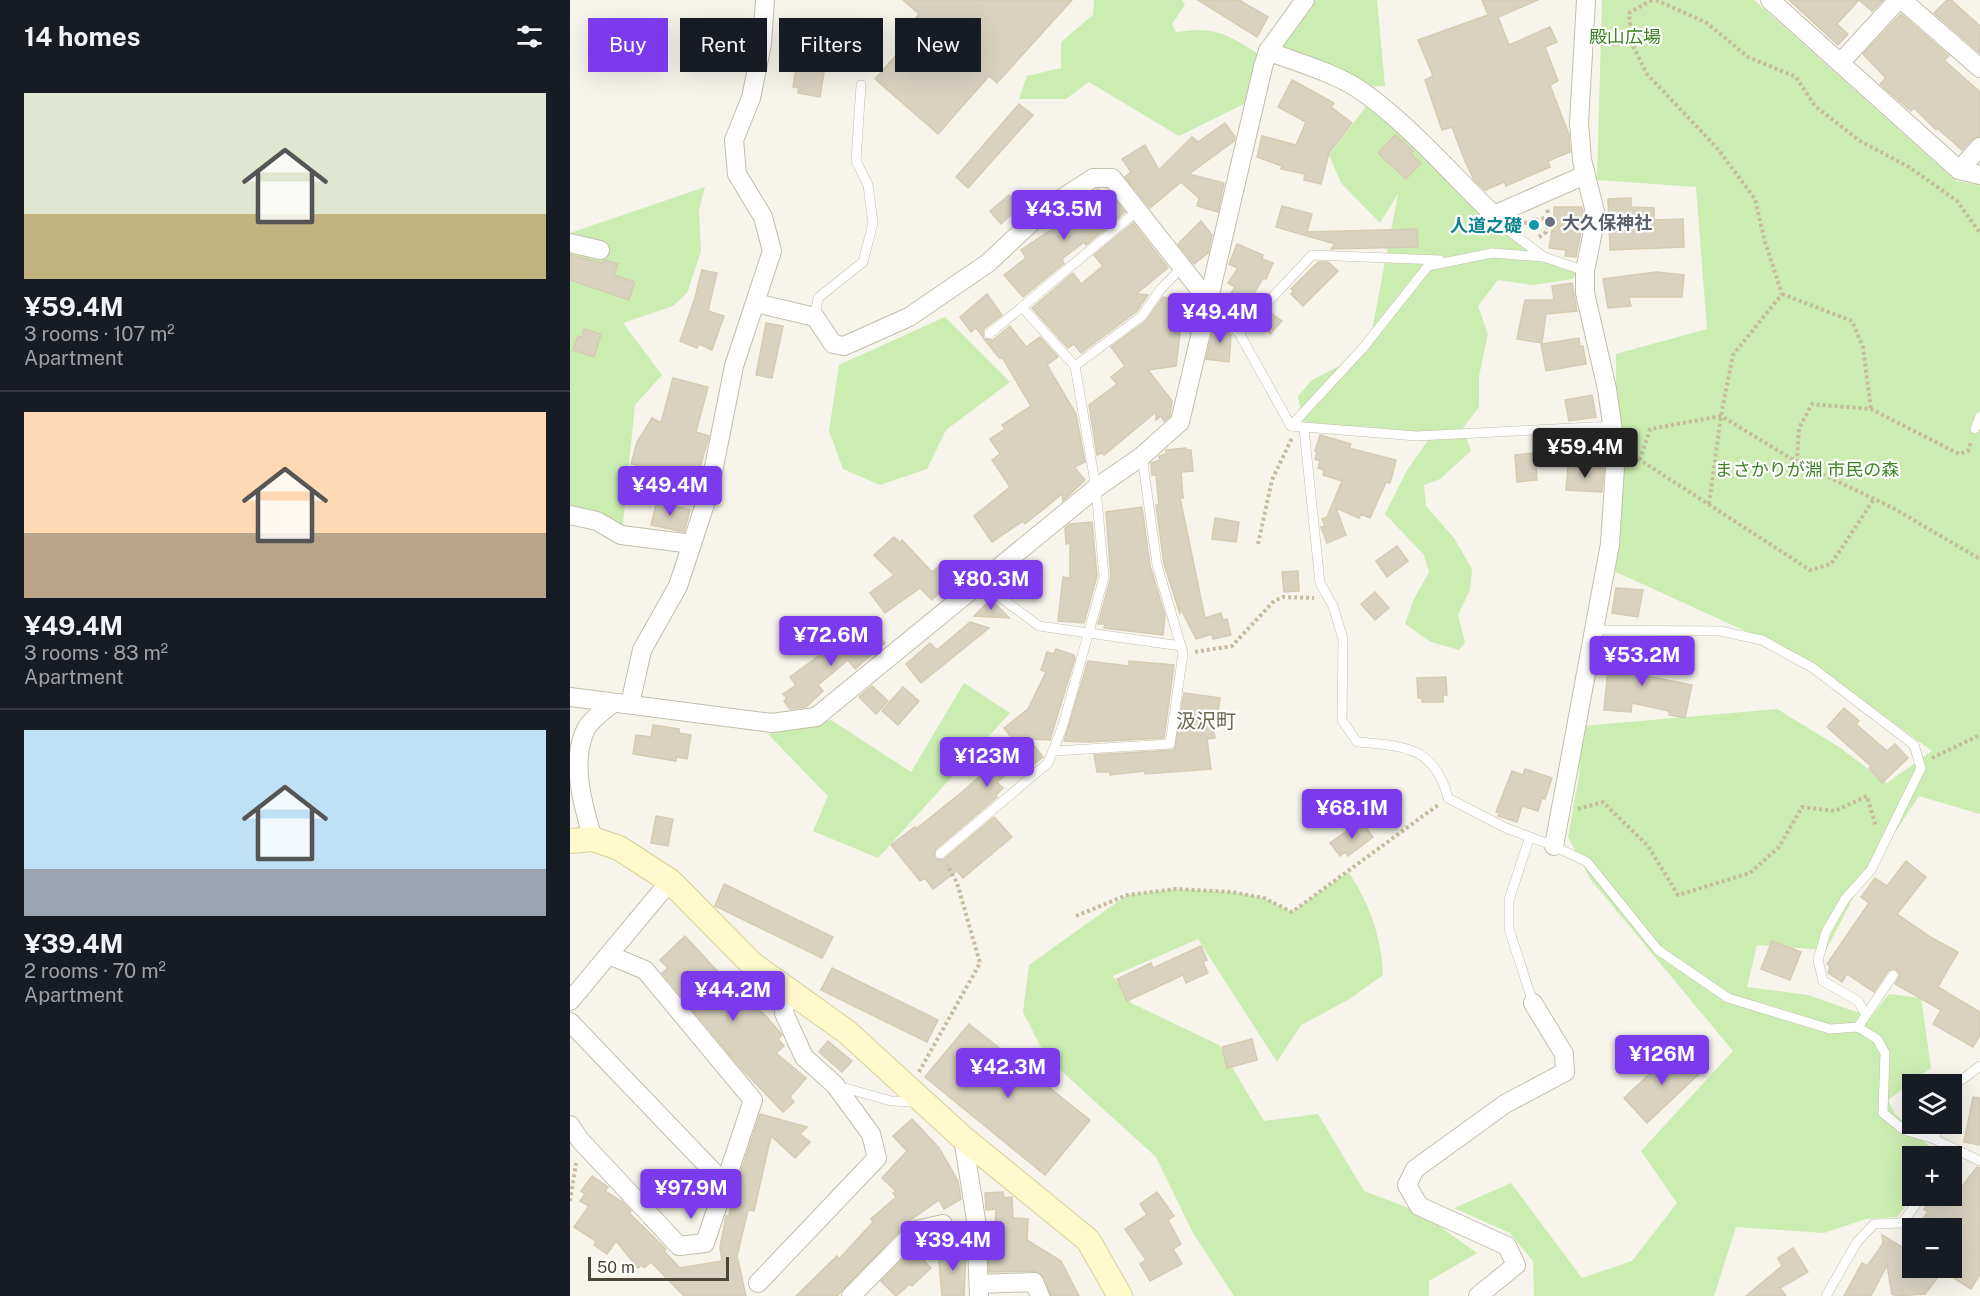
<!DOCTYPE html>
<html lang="en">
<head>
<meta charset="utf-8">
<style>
  body { margin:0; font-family:"Public Sans","Noto Sans JP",sans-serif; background:#20242c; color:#f1f3f6; height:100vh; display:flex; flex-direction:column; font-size:22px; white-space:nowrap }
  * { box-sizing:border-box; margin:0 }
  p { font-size:20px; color:#9ea1a6 }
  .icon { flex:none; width:33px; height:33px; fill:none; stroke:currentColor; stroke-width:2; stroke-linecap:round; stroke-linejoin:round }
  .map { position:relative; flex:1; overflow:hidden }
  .drawer { display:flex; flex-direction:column; background:#171b24; width:570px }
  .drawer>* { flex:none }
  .hud { position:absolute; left:18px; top:18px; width:570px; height:54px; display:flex; gap:12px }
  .fabs { position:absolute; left:1332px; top:1074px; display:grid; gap:12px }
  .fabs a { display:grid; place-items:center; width:60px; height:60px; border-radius:0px; background:#171b24; box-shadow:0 6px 24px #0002; font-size:30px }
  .scale { position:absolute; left:18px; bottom:15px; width:141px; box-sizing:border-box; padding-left:6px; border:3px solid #4c4638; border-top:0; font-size:16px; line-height:21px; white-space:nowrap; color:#4c4638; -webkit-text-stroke:4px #fff; paint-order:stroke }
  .price { position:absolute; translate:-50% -51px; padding:0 14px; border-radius:6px; background:#7c3aed; color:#fff; font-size:20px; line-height:39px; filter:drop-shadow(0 2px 3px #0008) }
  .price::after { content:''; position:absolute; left:50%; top:36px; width:18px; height:14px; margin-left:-9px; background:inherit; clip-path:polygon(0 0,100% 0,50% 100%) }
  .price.on { background:#222; color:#fff }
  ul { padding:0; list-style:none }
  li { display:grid; align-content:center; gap:12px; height:318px; padding:0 24px }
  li+li { border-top:2px solid #363941 }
  li span { display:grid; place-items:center; height:186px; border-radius:0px; color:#555 }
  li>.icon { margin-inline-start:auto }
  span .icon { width:108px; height:108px; fill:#fffc; stroke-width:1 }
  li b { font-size:26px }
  h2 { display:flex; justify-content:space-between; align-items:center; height:72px; padding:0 24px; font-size:26px }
  .chip { padding:0 21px; border-radius:0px; background:#171b24; box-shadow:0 6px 24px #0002; font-size:21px; line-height:54px }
  .chip.on { background:#7c3aed; color:#fff }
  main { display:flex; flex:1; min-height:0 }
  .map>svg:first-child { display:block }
  .green { fill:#cbedb2 }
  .building { fill:#d9d2bf; stroke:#d5cbb2; stroke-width:1.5 }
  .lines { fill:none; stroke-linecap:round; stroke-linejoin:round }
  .lane-casing { stroke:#c3beac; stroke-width:10 }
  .street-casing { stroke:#c3beac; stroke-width:20 }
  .secondary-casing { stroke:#d9d098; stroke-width:26 }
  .path { stroke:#c6bc9d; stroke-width:4; stroke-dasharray:3 3; stroke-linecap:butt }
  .lane { stroke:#fff; stroke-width:9 }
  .street { stroke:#fff; stroke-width:18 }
  .secondary { stroke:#fff9cc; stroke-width:24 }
  .worship-dot { fill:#6b7280; stroke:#fff; stroke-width:2 }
  .culture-dot { fill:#0f9aa8; stroke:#fff; stroke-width:2 }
  .labels { text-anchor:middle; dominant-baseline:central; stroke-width:4.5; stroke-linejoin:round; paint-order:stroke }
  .park-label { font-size:18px; fill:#3e8325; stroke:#fff }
  .worship-label { font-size:18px; font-weight:bold; fill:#5b616d; stroke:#fff; text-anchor:start }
  .culture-label { font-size:18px; font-weight:bold; fill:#0d838f; stroke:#fff; text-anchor:end }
  .neighbourhood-label { font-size:20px; fill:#6f664e; stroke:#fff }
</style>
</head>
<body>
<main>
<section class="drawer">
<h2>14 homes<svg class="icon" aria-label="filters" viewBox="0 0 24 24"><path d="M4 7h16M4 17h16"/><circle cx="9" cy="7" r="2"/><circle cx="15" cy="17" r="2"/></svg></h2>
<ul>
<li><span style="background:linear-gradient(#dfe7d0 65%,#c2b280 0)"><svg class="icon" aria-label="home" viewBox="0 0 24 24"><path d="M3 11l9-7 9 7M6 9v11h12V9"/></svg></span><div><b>¥59.4M</b><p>3 rooms · 107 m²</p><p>Apartment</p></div></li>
<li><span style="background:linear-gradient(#ffd9b3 65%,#b9a48a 0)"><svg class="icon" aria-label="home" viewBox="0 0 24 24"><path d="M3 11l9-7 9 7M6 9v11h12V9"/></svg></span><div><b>¥49.4M</b><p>3 rooms · 83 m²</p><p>Apartment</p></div></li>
<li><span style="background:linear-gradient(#bfe0f5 75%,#9aa5b1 0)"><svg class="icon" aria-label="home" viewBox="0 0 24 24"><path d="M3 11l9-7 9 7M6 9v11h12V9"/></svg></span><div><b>¥39.4M</b><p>2 rooms · 70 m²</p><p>Apartment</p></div></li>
</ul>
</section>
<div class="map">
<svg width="1410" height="1296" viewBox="0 0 1410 1296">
  <rect width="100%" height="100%" fill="#f6f4eb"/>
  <g class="green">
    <path d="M524 0H612L615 5 602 24 606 32C647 27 654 33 689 54L682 70 676 103 609 136 519 82 496 99H449L457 76 491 68V42L523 15Z"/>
    <path d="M741 0H807L815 86 797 87 709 46Z"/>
    <path d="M1032 0H1184L1386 181 1410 185V814L1349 796 1289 887 1256 950 1187 945 1177 987 1238 995 1301 1017 1319 994 1351 998 1361 1068 1318 1100 1325 1114 1369 1156H1342L1344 1196 1327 1217 1296 1219 1254 1233 1166 1227 1144 1296H964L963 1261 940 1233 884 1208 941 1183 1012 1278 1062 1261 1107 1203 1071 1151 1163 1051 1021 880 998 837 1009 776 1012 726 1207 709 1269 747 1317 783 1362 751 1237 659 1035 567 1046 452V354L1137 329 1126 187 1027 180Z"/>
    <path d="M802 99 924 215 974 257 1008 269 1003 279 962 285 928 280 908 306 918 334 909 376V407L893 428 901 451 870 479 854 485 856 506 884 538 902 569 900 590 888 615 895 643 889 650 861 642 835 624 843 601 859 572 854 555 815 514 836 472 861 436 734 429 728 396 742 380 798 351 828 194 810 223 771 183 759 155Z"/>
    <path d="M135 187 129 210 131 251 117 293 103 306 53 323 92 375 65 405 52 533 0 517V233Z"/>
    <path d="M375 317 440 382 376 430 357 469 310 485 273 469 259 431 269 365Z"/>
    <path d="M394 683 440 713 308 858 243 831 258 796 198 734 261 720 341 772Z"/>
    <path d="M778 872C799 901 812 939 813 975L778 1000 731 1025 707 1062 628 939 543 976 561 1003 649 1045 694 1121 748 1114 794 1191 849 1212 907 1253 859 1281V1296H664L623 1233 586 1157 476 1057 453 1012 459 965 557 895 606 889 662 892 694 898 722 912Z"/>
  </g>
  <g class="building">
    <path d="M333 0H502L427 83 419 76 368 134 305 79 353 25 345 19 349 14Z"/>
    <path d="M628 0H669L698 17 687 37Z"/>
    <path d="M912 0H968L928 17 939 45 980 27 987 42 975 47 988 81 980 85 999 135 1000 152 978 161 980 167 936 186 934 182 915 190 904 180 895 161 882 127 872 130 855 80 863 76 848 40 918 15Z"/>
    <path d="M1219 0H1313L1302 11 1289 0 1267 24 1278 34 1268 45Z"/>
    <path d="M1377 0H1381L1410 26V53L1364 13Z"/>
    <path d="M1331 14 1379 56 1374 60 1410 92V136L1402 139 1392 150 1367 128 1366 130 1344 108 1341 111 1310 84 1316 78 1293 54Z"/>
    <path d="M242 40 259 42 250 97 228 93 229 88 223 87 227 62 217 61 219 43 241 47Z"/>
    <path d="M722 80 764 103 761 107 782 123 759 153 751 184 734 180 735 174 711 169 712 166 687 157 692 136 726 145 736 122 708 107Z"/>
    <path d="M449 104 463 115 398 188 386 177Z"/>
    <path d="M655 123 665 137 664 141 619 174 654 183 648 212 627 206 629 198 611 182 580 208 555 177 561 172 552 159 575 145 589 170 622 137 628 142Z"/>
    <path d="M825 135 843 151 840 153 851 163 836 179 808 153Z"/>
    <path d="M528 189 532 195 538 191 555 212 516 245 514 242 492 259 494 263 453 297 434 275 456 258 451 250 485 227Z"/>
    <path d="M439 195 449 207 431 224 420 211Z"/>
    <path d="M1061 198V207L1084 208V220L1113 219 1114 247 1040 250 1038 199Z"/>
    <path d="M712 206 742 214 737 232 847 229 848 247 761 249 765 244 706 227Z"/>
    <path d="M984 207H1012L1014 216 1006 257 995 256 996 250 979 248 982 230 984 231Z"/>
    <path d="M631 221 642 235 638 253 624 264 608 244Z"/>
    <path d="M563 223 598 268 566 294 578 295 567 311 511 353 504 344 498 348 462 308 503 273 511 284 533 266 524 255Z"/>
    <path d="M667 244 693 255 692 259 703 263 696 279 693 278 667 321 653 306 665 287 658 283 668 268 659 264Z"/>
    <path d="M0 255 32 263 35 260 48 264 44 275 65 282 59 300 0 280Z"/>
    <path d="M748 262H758L768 271 733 306 721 294 724 291 721 289Z"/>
    <path d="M132 270 147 273 138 311 154 316 142 350 129 344 127 348 110 341 125 298Z"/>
    <path d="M1086 272 1114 275 1112 297H1059L1061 306 1038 308 1033 279Z"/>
    <path d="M1002 283 1007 311 976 314 972 343 947 339 955 300H984L982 286Z"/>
    <path d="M417 294 432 315 414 329 413 337 406 328 401 332 390 317Z"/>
    <path d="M593 297 614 300 606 366 578 370 602 401 600 416 594 421 591 416 586 420V412L534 455 532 453 527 455 519 405 547 384 541 377 555 366 541 347 576 321Z"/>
    <path d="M699 312 712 321 700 334 688 323Z"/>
    <path d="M646 318 661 335 659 362 636 359Z"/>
    <path d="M196 323 213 326 202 378 186 375Z"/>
    <path d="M440 326 456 347 470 337 488 357 477 365 506 414 515 462 504 467 515 480 493 501 492 494 455 524 453 521 422 542 404 516 440 487 422 460 430 454 420 439 435 429 432 425 461 406 432 357 430 359 414 339 423 340Z"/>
    <path d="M14 329 31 334 24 357 3 350 8 336 12 337Z"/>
    <path d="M1009 338 1010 347 1013 346 1016 364 976 371 971 344Z"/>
    <path d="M103 378 138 387 126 432 139 436 128 475 118 472 116 477 61 464 67 442 82 418 91 423Z"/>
    <path d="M1022 395 1026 417 999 421 995 400Z"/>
    <path d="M750 435 781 444 779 448 826 460 820 483 816 482 800 518 791 514 789 518 766 508 776 535 757 543 751 527 755 526 752 519 757 517 772 481 753 475 754 470 748 468 750 461 745 459 747 452 745 451Z"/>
    <path d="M616 448 617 450H621L623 471 611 472 613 498H610L635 618 651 613 653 620 657 619 661 635 643 639 642 634 626 639 610 607V614L594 564 586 505H589L586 475H582L581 463 590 460 589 456 596 454V450Z"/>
    <path d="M965 453 967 480 947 482 945 455Z"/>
    <path d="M998 466 1034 468 1032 492 996 490Z"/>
    <path d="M87 501 120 510 114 532 81 525Z"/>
    <path d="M572 507 580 566 595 615 593 635 534 628 535 624H528L541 577 536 512Z"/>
    <path d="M645 518 669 522 666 542 642 539Z"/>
    <path d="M522 522 527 576 514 623 488 621 493 577 500 578V543L496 544 495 528 500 524Z"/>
    <path d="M324 537 330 543 332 540 362 572 370 565 383 579 362 600 350 588 315 613 300 593 324 575 304 555Z"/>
    <path d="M827 546 838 561 817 577 806 561Z"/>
    <path d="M728 571 729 591 714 592 712 572Z"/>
    <path d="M1046 588 1073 590 1068 617 1042 613Z"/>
    <path d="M805 592 819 608 805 620 791 604Z"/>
    <path d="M421 599 439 618 404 616Z"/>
    <path d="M400 622 419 628 351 683 336 664 360 643 367 650Z"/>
    <path d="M299 623 315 643 285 669 278 660 248 685 253 691 236 707 220 709 214 701 217 698 213 694 226 685 220 677 257 650 261 655Z"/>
    <path d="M486 649 504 655 505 658 480 740 459 739 473 757 456 770 451 763 427 782 433 788 426 795 427 797 366 849 364 856 368 860 374 859 424 817 442 837 393 878 387 871 363 889 355 878 350 881 321 845 345 827 346 829 392 792 423 764 421 761 450 738H442L434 728 458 709 476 672 471 670 477 652 484 654Z"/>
    <path d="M1040 650 1074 652 1073 675 1122 685 1115 718 1099 715V711L1062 703 1061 712 1034 710Z"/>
    <path d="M518 661 559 666V661L604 665 594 738 517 742 494 741Z"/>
    <path d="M876 677 877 695H873V702H852V698H848L847 678Z"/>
    <path d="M302 686 318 701 306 714 289 697Z"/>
    <path d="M333 687 349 701 328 725 312 711Z"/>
    <path d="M614 693 650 698 648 713 641 712 645 738 637 739 641 769 575 774V771L540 775V772H527L524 755 604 750Z"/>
    <path d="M1274 708 1289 721 1286 724 1317 751 1325 744 1338 758 1312 783 1299 768 1301 766 1257 727Z"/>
    <path d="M83 725 109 729V733L121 735 117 759 106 757V761L63 754 66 735 81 737Z"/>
    <path d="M955 769 982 778 975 799 972 798 968 811 952 806 947 822 928 816 929 813 926 812 942 771 953 775Z"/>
    <path d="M86 816 103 819 98 846 81 843Z"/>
    <path d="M791 821 803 837 778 856 775 852 770 856 760 843Z"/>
    <path d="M1336 861 1356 877 1327 914 1362 938 1388 952 1368 987 1410 1012V1035L1403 1047 1363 1024 1371 1010 1325 984 1330 975 1326 969 1318 971 1304 992 1277 974 1272 982 1258 973 1260 966 1257 964 1299 903 1291 897 1305 878 1317 886Z"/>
    <path d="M154 884 263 937 252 958 145 906Z"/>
    <path d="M115 936 163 988 196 1016 212 1035 208 1039 214 1046 206 1053 236 1078 220 1097 224 1102 213 1112 169 1066 92 973 98 968 90 960Z"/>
    <path d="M1202 941 1231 952 1220 980 1191 969Z"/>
    <path d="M631 946 637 960 633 962 638 973 616 983 613 975 557 1001 547 979 581 963 583 968Z"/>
    <path d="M262 968 368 1020 357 1042 251 990Z"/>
    <path d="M399 1024 520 1120 475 1175 355 1077Z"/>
    <path d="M682 1039 687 1060 657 1068 652 1047Z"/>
    <path d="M258 1041 282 1061 272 1072 249 1052Z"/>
    <path d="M1107 1048 1130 1073 1077 1123 1054 1098Z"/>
    <path d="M1403 1097 1410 1098V1145L1394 1142Z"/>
    <path d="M190 1114 237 1127 230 1134 240 1142 225 1158 201 1136 184 1211 178 1210 167 1256 176 1296H114L81 1262 74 1268 72 1265 68 1268 46 1241 37 1254 24 1245 26 1241 4 1227 19 1206 10 1201 15 1194 11 1191 22 1176 38 1187 35 1191 54 1203 61 1211 59 1213 96 1249 94 1251 110 1268 152 1261 150 1247 156 1216H159L162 1198Z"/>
    <path d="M342 1119 369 1148 388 1181 391 1199 374 1209 369 1200 338 1222 267 1296H226L267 1256 269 1259 303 1222 301 1219 326 1197 323 1193 326 1191 312 1178 337 1151 323 1136Z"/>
    <path d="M1407 1167 1410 1168V1274L1401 1289 1382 1277V1228H1346L1358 1212 1354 1209 1364 1197 1377 1206Z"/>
    <path d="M433 1192 434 1198 442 1197 443 1218 458 1219 457 1240 491 1261 509 1296H481L474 1277 464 1271 419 1272 418 1249H421L422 1241H424L426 1209 416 1210 415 1193Z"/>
    <path d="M587 1192 604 1216 598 1220 611 1244 603 1249 612 1264 580 1281 570 1264 576 1260 555 1229 577 1215 570 1204Z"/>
    <path d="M1342 1233V1268H1375L1355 1294 1326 1296 1322 1294 1317 1265 1301 1296H1274L1292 1263 1297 1266 1308 1251 1313 1243 1312 1235 1332 1247Z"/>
    <path d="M1223 1248 1238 1272 1210 1288 1216 1296H1176L1212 1266 1208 1258Z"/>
    <path d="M343 1249 361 1268 342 1286 340 1284 326 1296 311 1281Z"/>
    <path d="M396 1250 394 1296H372L368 1251Z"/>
  </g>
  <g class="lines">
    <g class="lane-casing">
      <g id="lane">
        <path d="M924 215 939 231 974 257 1015 271"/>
        <path d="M638 300 669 333 721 426 847 436 1043 426"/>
        <path d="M245 317 248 298 293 262 303 223 298 185 286 161 291 85"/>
        <path d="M669 333 742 255 870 260"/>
        <path d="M419 334 452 307"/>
        <path d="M505 366 572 316 590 290 611 268"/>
        <path d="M721 426 793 348 858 266 922 253 974 257"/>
        <path d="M734 429 750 583 763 606 773 639 772 720 787 742C833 746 865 746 878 798L936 828 984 846 1017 862 1088 950 1158 998 1260 1029 1288 1027 1307 1039 1315 1053 1313 1113 1334 1130 1364 1139 1410 1161"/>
        <path d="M1405 429 1410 416"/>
        <path d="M411 583 469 626 611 646"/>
        <path d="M1023 630 1150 631 1192 640 1243 668 1344 745 1351 768 1301 870 1275 899 1256 932 1248 960 1253 981 1288 1001 1296 1015"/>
        <path d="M484 751 600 744 613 653 587 565 572 456"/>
        <path d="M959 839 939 900V929L963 1003"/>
        <path d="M370 854 478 763 493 725 534 577 526 488 505 366 452 307 567 211"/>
        <path d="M1288 1027 1323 975"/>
        <path d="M268 1086 321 1101 345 1102"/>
        <path d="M1382 1087 1410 1066"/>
        <path d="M1364 1139 1369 1124"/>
        <path d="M1256 1296 1287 1242 1304 1224 1332 1223 1352 1196"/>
      </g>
    </g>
    <g class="street-casing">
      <g id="street">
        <path d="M1200 0 1389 170 1410 175"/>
        <path d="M1332 0 1410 68"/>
        <path d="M698 51C728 63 763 72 790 90 836 121 883 176 924 215L1008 178 1015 172"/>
        <path d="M1271 62 1328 0"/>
        <path d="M1389 170 1410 147"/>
        <path d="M0 243 30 250"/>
        <path d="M186 303 245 317 263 344 274 346 339 317 418 263 466 218 494 197 523 178H542L638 300"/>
        <path d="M0 515 27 521 51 535 122 544"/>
        <path d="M0 697 202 723 246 717 526 488 572 456 610 422 693 67 698 51 735 0"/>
        <path d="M60 704 72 650 108 586 139 492 164 366 202 251 193 217 167 174 164 140 181 98 192 44 195 0"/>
        <path d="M23 839C13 806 0 761 16 729 21 719 35 710 43 703"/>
        <path d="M984 846 1040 544 1046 452 1037 389 1015 293V271L1026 216 1012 160 1009 123 1016 0"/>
        <path d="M0 1001 100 881"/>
        <path d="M0 1022 154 1183"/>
        <path d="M0 1125 10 1140 109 1246 135 1243 183 1100 75 970 39 955"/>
        <path d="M393 1138 406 1220 409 1296"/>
        <path d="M188 1283 307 1158 301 1134 265 1085 234 1057 214 1013 216 988"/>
        <path d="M409 1284 464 1282 470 1296"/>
        <path d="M281 1296 346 1230 373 1224"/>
        <path d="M908 1296 946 1265 937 1246 849 1206 837 1185 845 1169 935 1104 995 1072 994 1054 963 1003"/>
      </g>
    </g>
    <g class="secondary-casing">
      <path id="secondary" d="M0 841 23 839 49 848 100 881 182 964 277 1032 393 1138 518 1240 550 1296"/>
    </g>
    <g class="path">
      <path d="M1082 0 1059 13 1062 44 1077 74 1147 148 1185 199 1195 242 1212 294"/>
      <path d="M1086 0 1137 23 1178 57 1226 77 1245 106 1290 141 1339 167 1387 201 1410 233"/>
      <path d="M1030 44H1062"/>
      <path d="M954 223 979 217 977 208"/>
      <path d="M969 237 976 232 979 217"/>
      <path d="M1212 294 1282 321 1293 347 1301 409"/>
      <path d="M1062 457 1070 460 1240 570 1261 564 1304 499"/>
      <path d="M1070 460 1080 429 1151 416 1227 462 1323 508 1410 559"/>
      <path d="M1227 462 1229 428 1242 404 1301 409 1389 454 1398 451 1401 442"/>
      <path d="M1139 504 1151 416 1163 355 1212 294"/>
      <path d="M688 544 702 480 722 438"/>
      <path d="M625 652 662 646 704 601 713 597 744 598"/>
      <path d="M1362 758 1410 735"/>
      <path d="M1008 809 1033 802 1078 846 1108 895 1180 873 1209 847 1232 807 1265 811 1297 796 1306 827"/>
      <path d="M506 916 557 895 606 889 662 892 694 898 722 912 868 805"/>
      <path d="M349 1072 410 963 387 883 377 865"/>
      <path d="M0 1201 6 1163"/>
    </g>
    <use href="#lane" class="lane"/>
    <use href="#street" class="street"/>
    <use href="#secondary" class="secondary"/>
  </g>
  <circle class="worship-dot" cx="980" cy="222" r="6"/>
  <circle class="culture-dot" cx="964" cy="225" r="6"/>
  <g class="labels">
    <g class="park-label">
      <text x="1055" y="36">殿山広場</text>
      <text x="1237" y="469">まさかりが淵 市民の森</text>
    </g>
    <g class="worship-label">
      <text x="992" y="222">大久保神社</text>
    </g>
    <g class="culture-label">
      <text x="952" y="225">人道之礎</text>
    </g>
    <g class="neighbourhood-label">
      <text x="636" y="721">汲沢町</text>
    </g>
  </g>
</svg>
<div class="fabs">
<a><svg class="icon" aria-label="layers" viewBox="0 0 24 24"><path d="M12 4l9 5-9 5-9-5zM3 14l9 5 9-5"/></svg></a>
<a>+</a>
<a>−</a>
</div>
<div class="scale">50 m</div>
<b class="price" style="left:494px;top:241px">¥43.5M</b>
<b class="price" style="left:650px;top:344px">¥49.4M</b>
<b class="price on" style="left:1015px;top:479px">¥59.4M</b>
<b class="price" style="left:100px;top:517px">¥49.4M</b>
<b class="price" style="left:421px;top:611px">¥80.3M</b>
<b class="price" style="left:261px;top:667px">¥72.6M</b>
<b class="price" style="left:1072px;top:687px">¥53.2M</b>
<b class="price" style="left:417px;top:788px">¥123M</b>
<b class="price" style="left:782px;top:840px">¥68.1M</b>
<b class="price" style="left:163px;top:1022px">¥44.2M</b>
<b class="price" style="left:1092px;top:1086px">¥126M</b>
<b class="price" style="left:438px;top:1099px">¥42.3M</b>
<b class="price" style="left:121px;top:1220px">¥97.9M</b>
<b class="price" style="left:383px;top:1272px">¥39.4M</b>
<div class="hud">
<a class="chip on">Buy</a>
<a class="chip">Rent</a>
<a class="chip">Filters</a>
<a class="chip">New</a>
</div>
</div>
</main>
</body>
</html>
